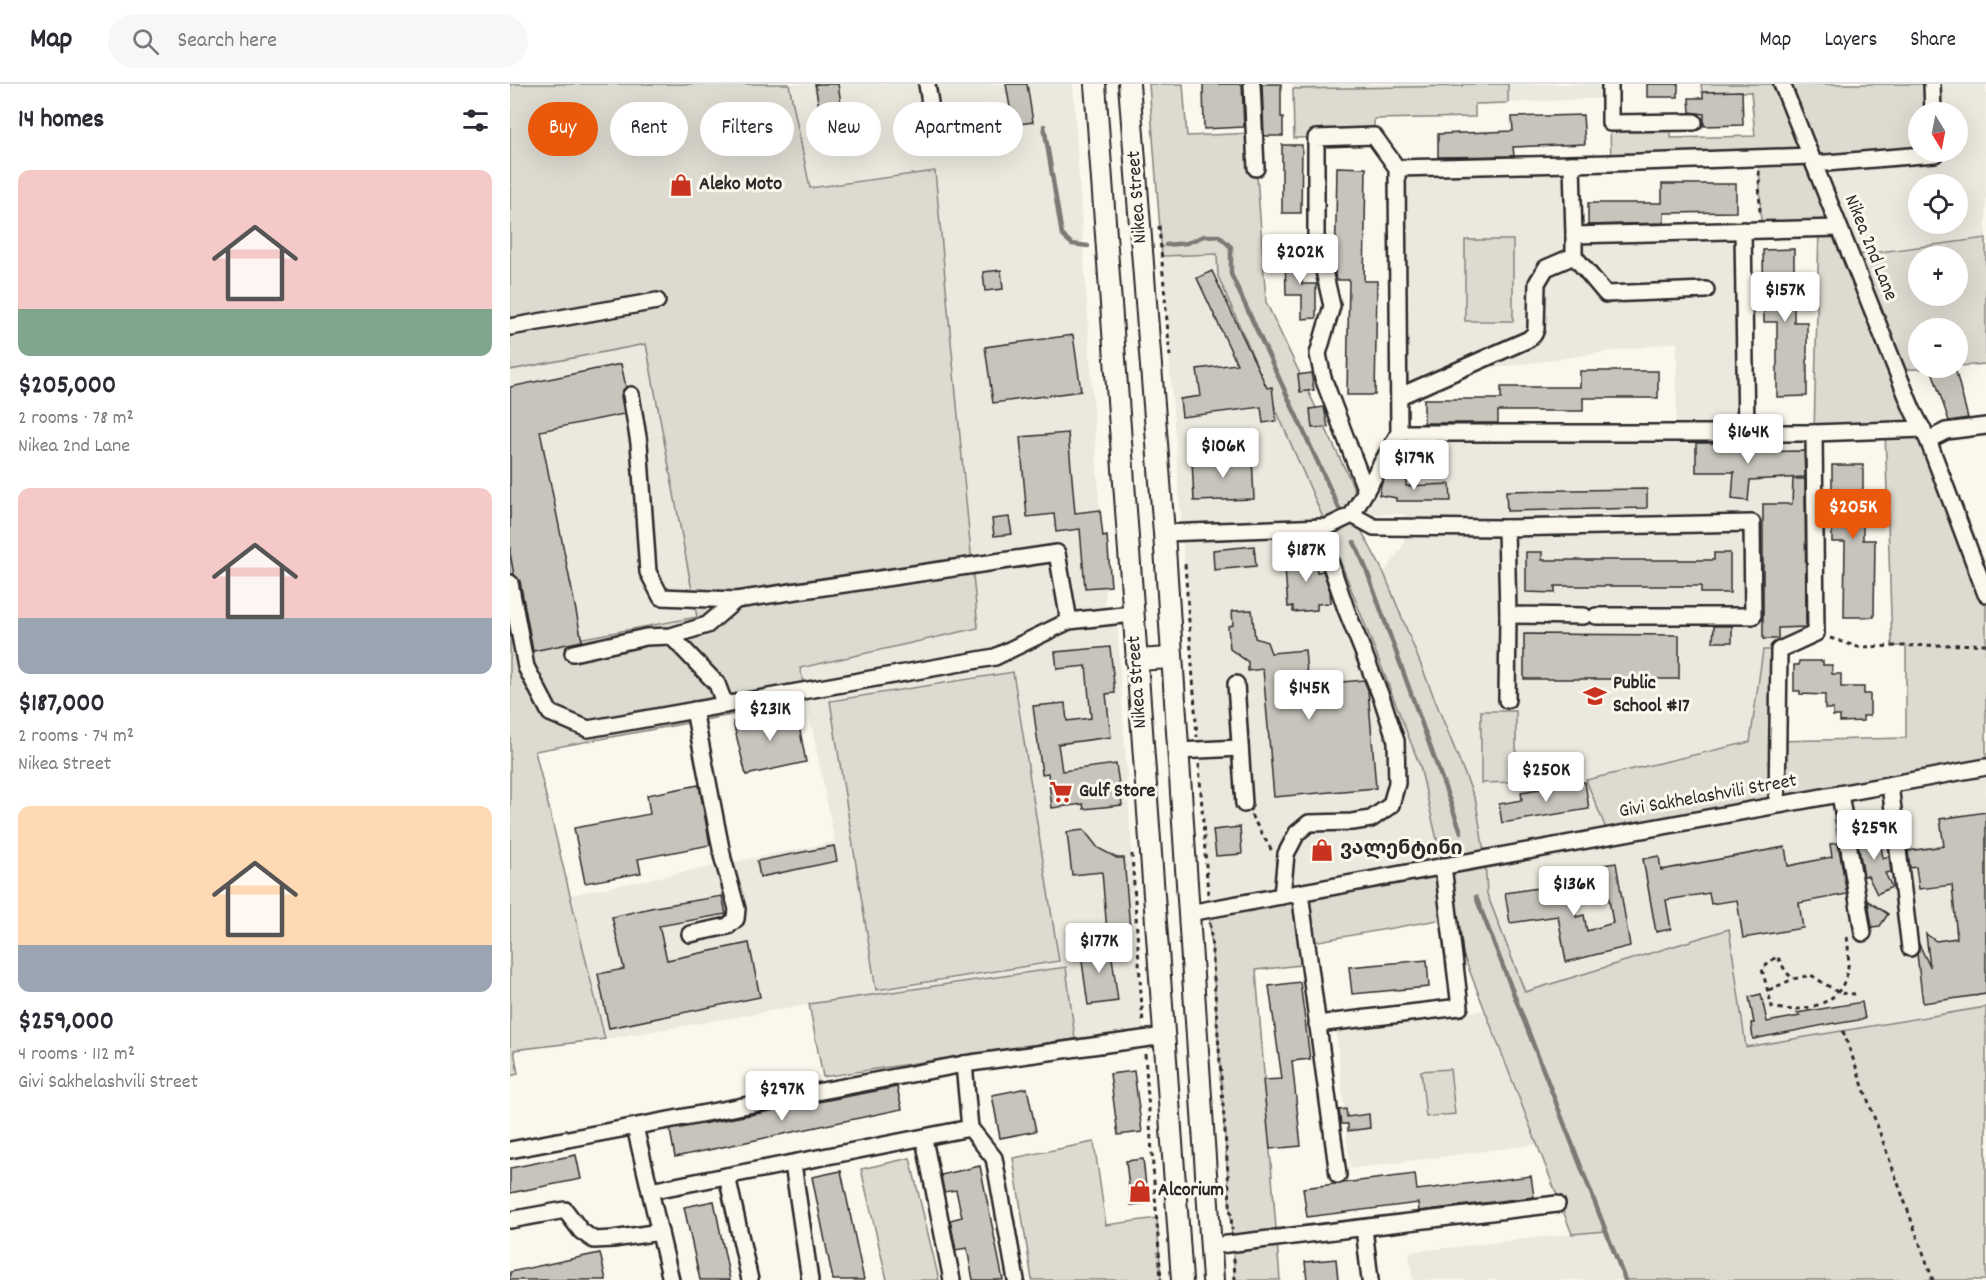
<!DOCTYPE html>
<html lang="en">
<head>
<meta charset="utf-8">
<style>
  body { margin:0; font-family:Dekko,"Noto Sans Georgian",sans-serif; background:#f7f7f7; color:#2b2b33; height:100vh; display:flex; flex-direction:column; font-size:22px; white-space:nowrap }
  * { box-sizing:border-box; margin:0 }
  p { font-size:20px; color:#7c7c81 }
  .icon { flex:none; width:33px; height:33px; fill:none; stroke:currentColor; stroke-width:2; stroke-linecap:round; stroke-linejoin:round }
  .map { position:relative; flex:1; overflow:hidden }
  .side { display:flex; flex-direction:column; background:#fff; width:510px }
  .side>* { flex:none }
  .top-card { position:absolute; left:18px; top:18px; width:570px; height:54px; display:flex; gap:12px }
  .needle { width:39px; rotate:170deg }
  .tools { position:absolute; left:1398px; top:18px; display:grid; gap:12px }
  .tools a { display:grid; place-items:center; width:60px; height:60px; border-radius:50%; background:#fff; box-shadow:0 6px 24px #0002; font-size:30px }
  .price { position:absolute; translate:-50% -51px; padding:0 14px; border-radius:6px; background:#fff; color:#222; font-size:20px; line-height:39px; filter:drop-shadow(0 2px 3px #0008) }
  .price::after { content:''; position:absolute; left:50%; top:36px; width:18px; height:14px; margin-left:-9px; background:inherit; clip-path:polygon(0 0,100% 0,50% 100%) }
  .price.current { background:#ea580c; color:#fff }
  ul { padding:0; list-style:none }
  li { display:grid; align-content:center; gap:12px; height:318px; padding:0 18px }
  li span { display:grid; place-items:center; height:186px; border-radius:12px; color:#555 }
  li>.icon { margin-inline-start:auto }
  span .icon { width:108px; height:108px; fill:#fffc; stroke-width:1 }
  li b { font-size:26px }
  h2 { display:flex; justify-content:space-between; align-items:center; height:72px; padding:0 18px; font-size:26px }
  .tag { padding:0 21px; border-radius:27px; background:#fff; box-shadow:0 6px 24px #0002; font-size:21px; line-height:54px }
  .tag.current { background:#ea580c; color:#fff }
  header { display:flex; align-items:center; gap:36px; box-sizing:border-box; height:84px; padding:0 30px; background:#fff; border-bottom:2px solid #e1e1e2 }
  header strong { font-size:28px }
  nav { display:flex; gap:33px; margin-inline-start:auto; font-size:21px }
  .search { width:420px; height:54px; background:#f7f7f7; display:flex; align-items:center; gap:15px; box-sizing:border-box; padding:0 21px; border-radius:33px; color:#7c7c81; font-size:22px }
  main { display:flex; flex:1; min-height:0 }
  .map>svg:first-child { display:block }
  .built { fill:#ebe8de; fill-rule:evenodd }
  .green { fill:#dddad0; stroke:#84827e; stroke-width:1.5; fill-rule:evenodd }
  .lines { fill:none; stroke-linecap:round; stroke-linejoin:round }
  .stream { stroke:#7b7a75; stroke-width:4.5 }
  .building { fill:#c7c4bc; stroke:#2b2b2b; stroke-width:1.5 }
  .minor-casing { stroke:#2b2b2b; stroke-width:20 }
  .major-casing { stroke:#2b2b2b; stroke-width:24 }
  .path { stroke:#2b2b2b; stroke-width:3; stroke-dasharray:4.5 4.5; stroke-linecap:butt }
  .minor { stroke:#fbf7ec; stroke-width:15 }
  .major { stroke:#fbf7ec; stroke-width:20 }
  .labels { text-anchor:middle; dominant-baseline:central; stroke-width:6; stroke-linejoin:round; paint-order:stroke }
  .poi-label { font-size:20px; font-weight:bold; fill:#2b2b2b; stroke:#fbf7ec; text-anchor:start }
  .street-label { font-size:20px; fill:#2b2b2b; stroke:#fbf7ec }
</style>
</head>
<body>
<header>
<strong>Map</strong>
<div class="search"><svg class="icon" aria-label="search" viewBox="0 0 24 24"><circle cx="10" cy="10" r="6"/><path d="M15 15l6 6"/></svg>Search here</div>
<nav><a>Map</a><a>Layers</a><a>Share</a></nav>
</header>
<main>
<section class="side">
<h2>14 homes<svg class="icon" aria-label="filters" viewBox="0 0 24 24"><path d="M4 7h16M4 17h16"/><circle cx="9" cy="7" r="2"/><circle cx="15" cy="17" r="2"/></svg></h2>
<ul>
<li><span style="background:linear-gradient(#f6c9c9 75%,#7fa58c 0)"><svg class="icon" aria-label="home" viewBox="0 0 24 24"><path d="M3 11l9-7 9 7M6 9v11h12V9"/></svg></span><div><b>$205,000</b><p>2 rooms · 78 m²</p><p>Nikea 2nd Lane</p></div></li>
<li><span style="background:linear-gradient(#f6c9c9 70%,#9aa5b1 0)"><svg class="icon" aria-label="home" viewBox="0 0 24 24"><path d="M3 11l9-7 9 7M6 9v11h12V9"/></svg></span><div><b>$187,000</b><p>2 rooms · 74 m²</p><p>Nikea Street</p></div></li>
<li><span style="background:linear-gradient(#ffd9b3 75%,#9aa5b1 0)"><svg class="icon" aria-label="home" viewBox="0 0 24 24"><path d="M3 11l9-7 9 7M6 9v11h12V9"/></svg></span><div><b>$259,000</b><p>4 rooms · 112 m²</p><p>Givi Sakhelashvili Street</p></div></li>
</ul>
</section>
<div class="map">
<svg width="1476" height="1196" viewBox="0 0 1476 1196">
  <rect width="100%" height="100%" fill="#fbf7ec"/>
  <filter id="ink" filterUnits="userSpaceOnUse"><feTurbulence type="fractalNoise" baseFrequency=".0167" numOctaves="2"/><feDisplacementMap in="SourceGraphic" scale="12" xChannelSelector="R" yChannelSelector="G"/><feConvolveMatrix kernelMatrix="1 2 1 2 8 2 1 2 1" color-interpolation-filters="sRGB"/></filter>
  <g filter="url(#ink)">
    <g class="built">
      <path d="M279 0H563L596 525 606 522 633 945 565 955 556 883 361 910 95 955 60 811 325 758 290 584 425 87 299 104Z"/>
      <path d="M783 0H953V2L783 5Z"/>
      <path d="M998 0H1100V14L998 19Z"/>
      <path d="M1422 0H1476V154L1340 172 1304 80 1425 68H1448V28H1423ZM1408 100H1448V140H1408Z"/>
      <path d="M1062 80 1064 150 1233 146 1236 349H1304L1306 549 1269 566H1253L1240 658 1076 696 1476 683V923L1235 964 1218 845 1015 908 977 810 975 775 966 718 874 489 894 460V430H864V443L842 431 889 349 1166 348 1167 258 941 290 890 312 887 84Z"/>
      <path d="M707 170 708 192 817 443 910 682 933 782 699 825 652 172Z"/>
      <path d="M136 260 187 533 25 564 0 433V286Z"/>
      <path d="M975 926 1027 1060 840 1085 826 946Z"/>
      <path d="M1096 1146 1115 1196H903L899 1168Z"/>
    </g>
    <g class="green">
      <path d="M0 0H279L300 104 425 87 468 544 290 584 297 617 25 667 95 955 4 966 8 990 0 992V433L25 563 187 533 136 260 0 286Z"/>
      <path d="M639 0H673L677 52 744 49 756 218 850 417 843 431 874 489 966 718 975 775 977 810 1015 908 1219 845 1236 963 1476 923V1196H1115L1096 1147 1062 1150 939 834 797 859 799 880 746 886 770 1196H725L699 825 933 782 910 682 817 443 708 192 707 170 652 172Z"/>
      <path d="M953 0H998V19L965 20V33L864 35V52L784 54 783 5 952 2Z"/>
      <path d="M1191 0H1422L1423 28H1408V68L1305 80 1340 172 1476 154V280L1448 282V244H1408V284H1427L1387 286 1476 510V683L1099 752 1076 696 1240 658 1253 566H1269L1268 657 1396 654V562H1382L1375 346 1304 349 1309 145H1251L1249 75 1101 79 1100 39H1161V54L1245 52 1241 8H1192ZM1408 172H1448V212H1408Z"/>
      <rect x="955" y="156" width="48" height="81"/>
      <path d="M503 588 549 877 366 906 320 617Z"/>
      <path d="M971 627H1006V698L971 699Z"/>
      <path d="M556 883 565 955 313 993 299 920Z"/>
      <path d="M940 985 945 1030 916 1033 911 987Z"/>
      <path d="M584 1058 596 1141 647 1134 651 1196H522L503 1074Z"/>
      <path d="M400 1074 429 1196H377L351 1085Z"/>
    </g>
    <g class="lines">
      <g class="stream">
        <path d="M534 42 552 151 562 160 578 162"/>
        <path d="M656 161 677 159 694 152H709L721 163V190L833 433"/>
        <path d="M844 458 855 482 951 748"/>
        <path d="M966 813 1115 1196"/>
      </g>
    </g>
    <g class="building">
      <path d="M305 0H328L332 26 310 29Z"/>
      <path d="M496 0H517L523 38 503 41Z"/>
      <path d="M693 0H732L734 43 694 45Z"/>
      <path d="M752 0H771V33H773V52H754Z"/>
      <rect x="1137" y="0" width="31" height="13"/>
      <path d="M1232 7 1233 41 1194 42V30L1180 28 1179 14H1193V8Z"/>
      <path d="M1073 31 1075 60 1003 63 1004 72 928 73V50L1003 47 1002 33Z"/>
      <path d="M772 61H792L791 129H772Z"/>
      <path d="M827 83 856 84 854 197H867L865 311H837L839 196H826L825 191Z"/>
      <path d="M1152 100H1226V128L1154 129V139L1078 141V119H1152Z"/>
      <path d="M1284 165V238H1297V312L1267 313V238H1254L1253 166Z"/>
      <path d="M775 168H792V200H806V234L792 235V211H776Z"/>
      <path d="M491 186 493 205 475 207 473 188Z"/>
      <path d="M702 187 757 304 762 303 766 337 753 339 751 323 672 333 670 315 691 312 687 285 727 280 687 194Z"/>
      <path d="M563 251 571 307 483 319 475 263Z"/>
      <path d="M111 280 116 303 112 307 111 312 114 330 30 347 72 557 23 567 10 497 4 491 0 469V303Z"/>
      <path d="M1421 284H1445L1458 334 1439 337Z"/>
      <path d="M1070 287H1148V314H1073V327H988V339H914V315H991V303H1070Z"/>
      <path d="M801 289 804 306 790 308 788 291Z"/>
      <path d="M814 323 818 343 802 344 800 325Z"/>
      <path d="M558 349 565 429 590 426 593 453 597 452 601 502 575 504 570 445 546 448 544 430 517 433 510 353Z"/>
      <path d="M1186 359H1216V363L1241 362V368L1294 367 1295 393 1240 396 1238 417 1222 415 1224 388H1186Z"/>
      <path d="M742 373 744 415 684 417 682 376Z"/>
      <path d="M1322 381H1353V456H1365L1364 533H1334L1335 458H1322Z"/>
      <path d="M876 392 896 394V402L940 400 941 417H886V414L869 411 871 401Z"/>
      <path d="M1283 395H1295L1296 543 1268 544V555H1253V420H1282Z"/>
      <path d="M1137 405V424L997 427 996 407Z"/>
      <path d="M499 433 502 450 484 452 482 435Z"/>
      <path d="M744 462 746 482 704 486 703 466Z"/>
      <path d="M806 467 807 488 813 487 820 507 821 519 807 520V526L783 528V522L778 523 775 485H782L781 470Z"/>
      <path d="M1016 468H1032V476H1204V469H1220V509H1191V502H1045V509L1016 508Z"/>
      <path d="M742 526 745 554 757 558 761 569 795 566 798 601 854 596 858 606 866 704 764 713 753 585 738 587V578L720 565 718 542 723 541 722 527Z"/>
      <path d="M1204 542H1222V558H1203Z"/>
      <path d="M1014 550 1169 551V595H1014Z"/>
      <path d="M600 563 605 609 596 610 601 653 548 660 552 687 606 680 612 721 574 725 573 720 542 724 538 689 532 690 523 622 555 619 557 637 581 634 576 582 547 585 545 568Z"/>
      <path d="M1289 577H1313V581H1322V590H1331V603H1354V610H1360V632H1353V637L1330 638V632H1323V625H1315V611L1290 610V607H1284V581H1289Z"/>
      <path d="M286 626 296 678 236 691 223 638Z"/>
      <path d="M1075 698 1079 725 992 739 989 720 1012 716 1011 708Z"/>
      <path d="M189 701 200 761 128 775 131 789 75 799 64 744 140 730 137 711Z"/>
      <path d="M1476 728V910L1413 919 1407 870 1409 860 1420 883 1416 850 1426 857 1447 854 1442 801 1409 805 1406 783 1400 784 1398 767 1434 762 1430 735Z"/>
      <path d="M730 743 732 770 706 772 703 746Z"/>
      <path d="M1368 745 1373 774 1379 772 1381 788 1375 789 1382 803 1367 810 1358 792H1354L1347 755 1351 754 1350 749Z"/>
      <path d="M574 746 588 764 607 774H614L620 845 597 847 592 788 562 791 557 748Z"/>
      <path d="M1328 759 1337 810 1289 819 1293 844 1233 854 1227 816 1201 820 1199 809 1156 816 1161 845 1146 848 1133 775 1149 772 1151 786 1275 763 1278 782 1322 773 1320 760Z"/>
      <path d="M324 762 327 777 250 793 247 777Z"/>
      <path d="M1106 779 1120 862 1056 878 1048 832 1000 839 995 809 1060 799 1066 833 1074 831 1077 847 1103 839 1093 781Z"/>
      <path d="M212 812 216 830 149 842 157 876 239 859 250 913 99 944 88 890 114 885 102 833 145 823Z"/>
      <path d="M1358 817 1378 830 1370 842 1362 843Z"/>
      <path d="M600 859 608 917 578 921 570 863Z"/>
      <path d="M917 876 919 903 842 910 839 883Z"/>
      <path d="M790 898 800 975 782 977 791 1062 760 1065 753 996 772 995 759 902Z"/>
      <path d="M1251 910 1257 938 1290 932 1287 929 1352 918 1355 935 1325 940 1324 939 1243 955 1241 939H1244L1239 913Z"/>
      <path d="M624 987 632 1048 608 1051 600 990Z"/>
      <path d="M387 1003 392 1025 165 1073 160 1046Z"/>
      <path d="M517 1004 526 1047 490 1054 482 1011Z"/>
      <path d="M836 1025 837 1033 859 1030 860 1044 838 1047V1040H831L829 1026Z"/>
      <path d="M66 1071 71 1095 0 1109V1084Z"/>
      <path d="M633 1075 638 1119 621 1121 616 1077Z"/>
      <path d="M470 1082 493 1196H463L457 1164 446 1166 440 1136 452 1133 446 1106 434 1108 431 1091Z"/>
      <path d="M331 1087 354 1196H323L302 1093Z"/>
      <path d="M905 1090 907 1106 1021 1092 1024 1113 909 1127 908 1119 797 1133 793 1104Z"/>
      <path d="M204 1117 220 1196H190L174 1123Z"/>
      <path d="M90 1169 96 1196H0V1188Z"/>
      <path d="M826 1175 828 1196H797L795 1178Z"/>
    </g>
    <g class="lines">
      <g class="minor-casing">
        <g id="minor">
          <path d="M417 0 426 57"/>
          <path d="M742 0 746 84"/>
          <path d="M1100 0V39L1184 38"/>
          <path d="M1272 0 1402 325 1418 356 1476 510"/>
          <path d="M1422 0 1423 28"/>
          <path d="M1062 80 1064 151 1329 144"/>
          <path d="M1304 80 1425 70V68"/>
          <path d="M887 84 1101 79 1301 72"/>
          <path d="M1233 146 1236 349"/>
          <path d="M1064 172 1096 210 1196 206"/>
          <path d="M0 243 147 217"/>
          <path d="M121 311 129 359 138 488 151 513 226 516"/>
          <path d="M890 312 1019 255 1024 250 1026 245 1027 199 1036 184 1064 172V151"/>
          <path d="M1418 356 1436 347 1476 342"/>
          <path d="M856 407 813 294 808 270 822 222 806 152V54L864 52 887 84 889 349"/>
          <path d="M842 431 864 443 996 444"/>
          <path d="M654 449 817 443 842 431 889 349H1304L1413 345"/>
          <path d="M0 499 16 583 40 629 78 645 485 573 559 537 622 530"/>
          <path d="M1074 532 998 531 996 444 1242 439 1243 532H1086"/>
          <path d="M161 552 207 600 215 621"/>
          <path d="M63 569 136 553 161 552 197 541 226 516 547 469 559 537"/>
          <path d="M726 600 734 720"/>
          <path d="M997 616 998 531"/>
          <path d="M668 667 730 664"/>
          <path d="M1380 701 1400 864"/>
          <path d="M1330 710 1353 849"/>
          <path d="M1267 721 1269 566 1306 549 1304 349"/>
          <path d="M790 809 828 1091"/>
          <path d="M772 812 776 770 787 749 799 739 842 738 861 735 881 721 887 699 886 657 872 615 836 525 808 443"/>
          <path d="M679 829 1476 683"/>
          <path d="M180 850 218 842 226 835 227 825 213 775 184 626"/>
          <path d="M807 940 950 923 933 782"/>
          <path d="M125 1043 161 1196"/>
          <path d="M460 1044 484 1074 506 1196"/>
          <path d="M414 1055 442 1196"/>
          <path d="M0 1066 454 980 654 952"/>
          <path d="M283 1080 300 1196"/>
          <path d="M217 1092 240 1196"/>
          <path d="M140 1107 460 1044 454 980"/>
          <path d="M0 1136 55 1126 71 1147 84 1156 103 1155 150 1148"/>
          <path d="M854 1144 860 1196"/>
          <path d="M701 1162 1047 1120"/>
        </g>
      </g>
      <g class="major-casing">
        <g id="major">
          <path d="M585 0 672 1196"/>
          <path d="M619 0 654 449 703 1196"/>
          <path d="M626 576 661 574"/>
        </g>
      </g>
      <g class="path">
        <path d="M1249 87 1250 131"/>
        <path d="M649 142 660 273"/>
        <path d="M675 480 687 653"/>
        <path d="M1320 554 1348 563 1476 560"/>
        <path d="M689 680 698 811"/>
        <path d="M741 731 762 767"/>
        <path d="M622 770 633 940"/>
        <path d="M700 839 722 1146"/>
        <path d="M1337 853C1341 884 1339 912 1304 922 1289 926 1277 927 1262 923L1252 885 1267 872 1276 888 1283 895 1301 891 1329 909 1345 910"/>
        <path d="M1259 906 1283 895"/>
        <path d="M1333 947 1423 1196"/>
        <path d="M635 970 651 1196"/>
        <path d="M724 1174 725 1196"/>
      </g>
      <use href="#minor" class="minor"/>
      <use href="#major" class="major"/>
    </g>
  </g>
  <defs>
    <g id="shop-bare" transform="scale(1.8)"><path d="M-5-2.5h2.3a2.7 3.5 0 0 1 5.4 0H5L5.5 6h-11ZM-1.5-2.5h3a1.5 2.3 0 0 0-3 0Z" fill="#c8321e" stroke="#fbf7ec" stroke-width="2.5" paint-order="stroke"/></g>
    <g id="school-bare" transform="scale(1.8)"><path d="M0-5L7-2L0 1L-7-2ZM-4 1L0 2.5L4 1V4Q0 6-4 4Z" fill="#c8321e" stroke="#fbf7ec" stroke-width="2.5" paint-order="stroke"/></g>
    <g id="supermarket-bare" transform="scale(1.8)"><path d="M-6-5.5h2.5l.6 2H6L4.5 2H-2.5L-4.4-4H-6ZM-1.5 3.2a1.3 1.3 0 1 0 .1 0ZM3 3.2a1.3 1.3 0 1 0 .1 0Z" fill="#c8321e" stroke="#fbf7ec" stroke-width="2.5" paint-order="stroke"/></g>
  </defs>
  <g fill-rule="evenodd">
    <use href="#shop-bare" x="171" y="101"/>
    <use href="#school-bare" x="1085" y="612"/>
    <use href="#supermarket-bare" x="551" y="708"/>
    <use href="#shop-bare" x="812" y="766"/>
    <use href="#shop-bare" x="630" y="1107"/>
  </g>
  <g class="labels">
    <g class="poi-label">
      <text x="189" y="101">Aleko Moto</text>
      <text x="1103" y="600">Public<tspan x="1103" dy="23">School #17</tspan></text>
      <text x="569" y="708">Gulf Store</text>
      <text x="830" y="766">ვალენტინი</text>
      <text x="648" y="1107">Alcorium</text>
    </g>
    <g class="street-label">
      <text transform="translate(628 113) rotate(-94)">Nikea Street</text>
      <text transform="translate(1360 164) rotate(68)">Nikea 2nd Lane</text>
      <text transform="translate(628 598) rotate(-94)">Nikea Street</text>
      <text transform="translate(1198 713) rotate(-10)">Givi Sakhelashvili Street</text>
    </g>
  </g>
</svg>
<div class="tools">
<a><svg class="needle" viewBox="-14 -14 28 28"><path d="M0-13l5 13h-10z" fill="#e53935"/><path d="M0 13l5-13h-10z" fill="#7c7c81"/></svg></a>
<a><svg class="icon" aria-label="locate" viewBox="0 0 24 24"><circle cx="12" cy="12" r="6"/><path d="M12 2v4M12 18v4M2 12h4M18 12h4"/></svg></a>
<a>+</a>
<a>−</a>
</div>
<b class="price" style="left:790px;top:201px">$202K</b>
<b class="price" style="left:1275px;top:239px">$157K</b>
<b class="price" style="left:1238px;top:381px">$164K</b>
<b class="price" style="left:713px;top:395px">$106K</b>
<b class="price" style="left:904px;top:407px">$179K</b>
<b class="price current" style="left:1343px;top:456px">$205K</b>
<b class="price" style="left:796px;top:499px">$187K</b>
<b class="price" style="left:799px;top:637px">$145K</b>
<b class="price" style="left:260px;top:658px">$231K</b>
<b class="price" style="left:1036px;top:719px">$250K</b>
<b class="price" style="left:1364px;top:777px">$259K</b>
<b class="price" style="left:1064px;top:833px">$136K</b>
<b class="price" style="left:589px;top:890px">$177K</b>
<b class="price" style="left:272px;top:1038px">$297K</b>
<div class="top-card">
<a class="tag current">Buy</a>
<a class="tag">Rent</a>
<a class="tag">Filters</a>
<a class="tag">New</a>
<a class="tag">Apartment</a>
</div>
</div>
</main>
</body>
</html>
